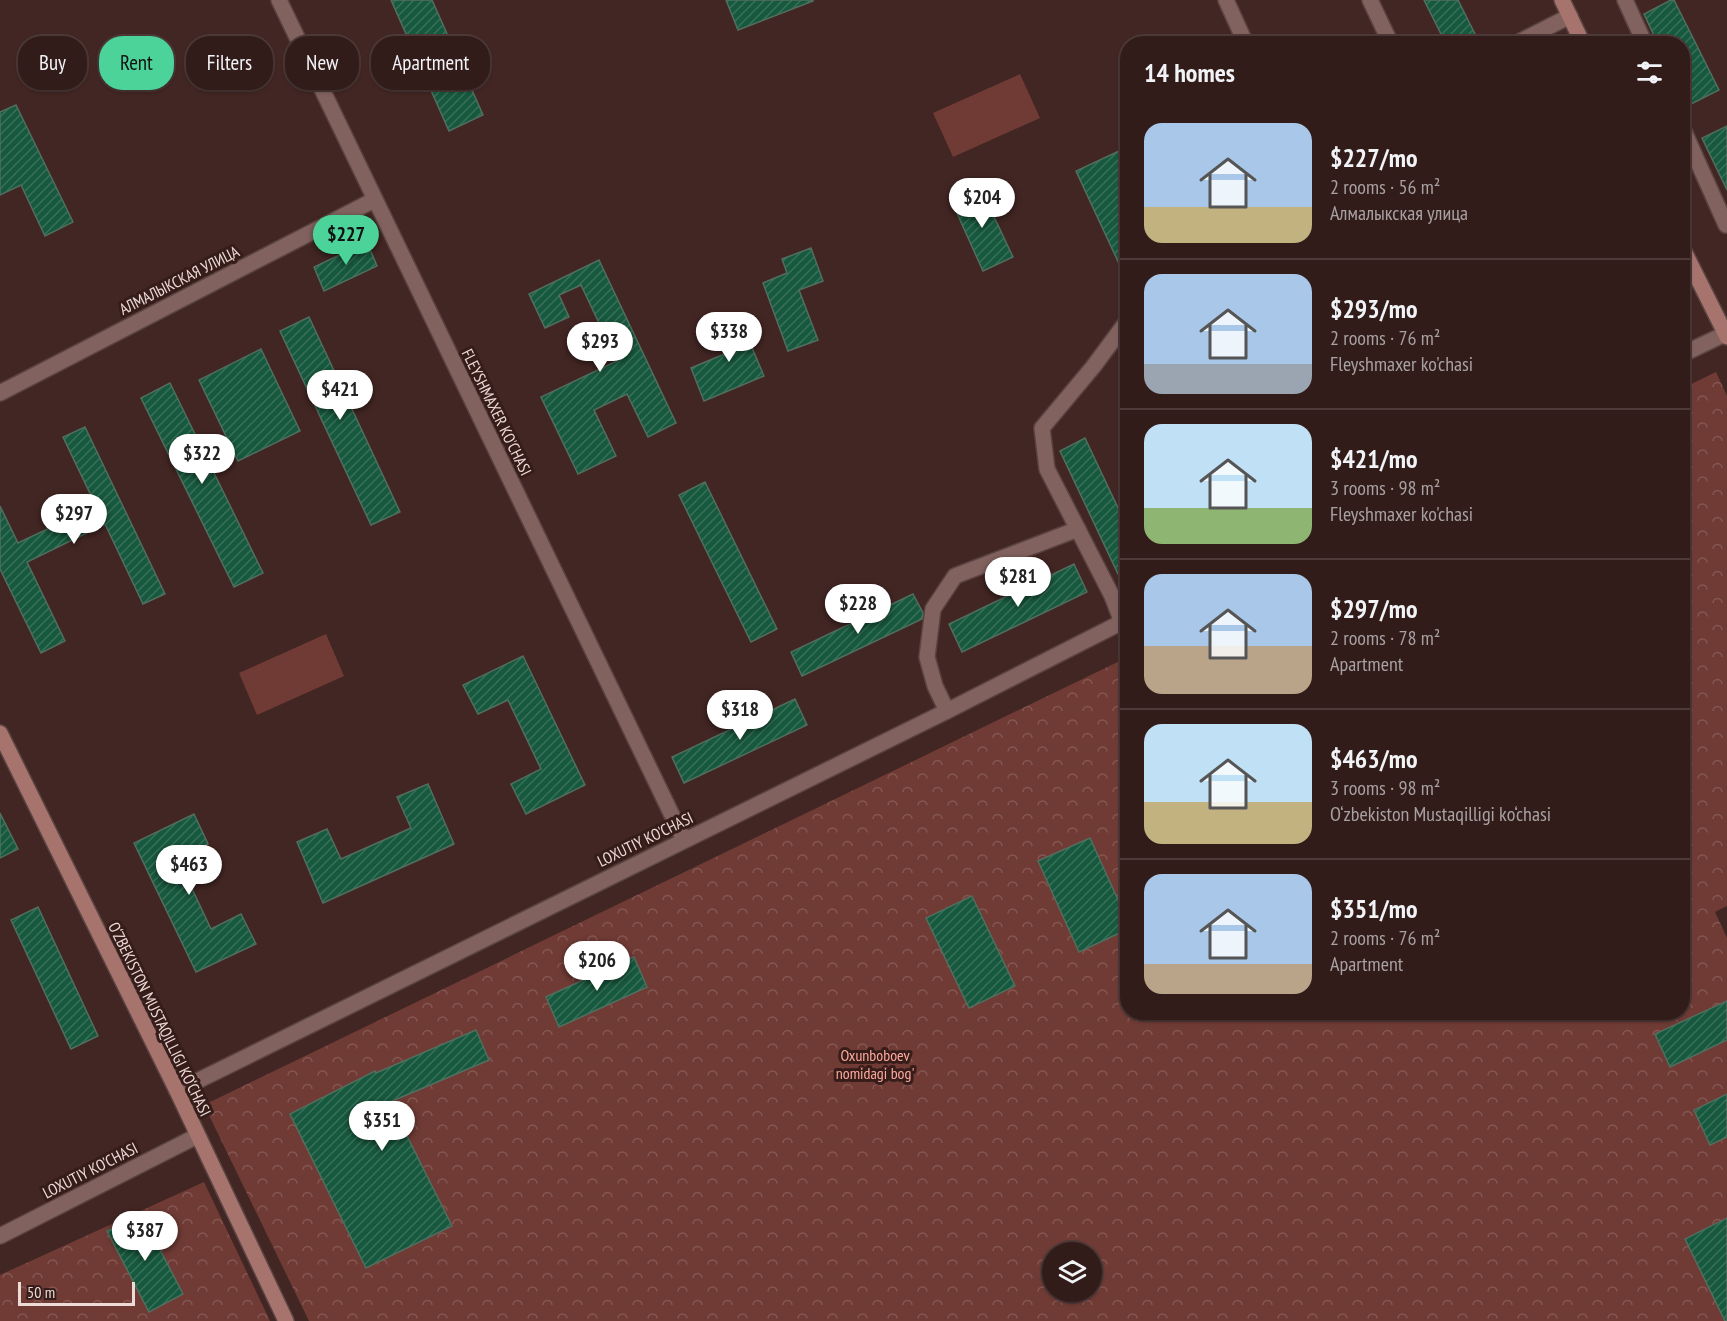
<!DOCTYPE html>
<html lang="en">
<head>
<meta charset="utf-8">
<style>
  body { margin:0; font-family:"PT Sans Narrow",sans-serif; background:#3a2523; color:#f1f3f6; height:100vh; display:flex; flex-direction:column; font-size:22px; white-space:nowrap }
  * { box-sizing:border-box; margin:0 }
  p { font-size:20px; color:#a8a1a2 }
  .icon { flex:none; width:33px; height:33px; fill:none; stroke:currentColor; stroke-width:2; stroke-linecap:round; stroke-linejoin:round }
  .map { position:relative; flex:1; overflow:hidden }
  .details { position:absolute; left:1120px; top:36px; width:570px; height:984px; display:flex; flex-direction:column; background:#321c1a; border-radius:24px; box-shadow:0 2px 4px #0004,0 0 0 2px #4d3a39 }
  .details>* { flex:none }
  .hud { position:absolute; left:18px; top:36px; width:570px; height:54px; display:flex; gap:12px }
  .controls { position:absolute; left:1042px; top:1242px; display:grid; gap:12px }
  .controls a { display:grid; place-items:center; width:60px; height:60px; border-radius:50%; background:#321c1a; box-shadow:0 2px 4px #0004,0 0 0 2px #4d3a39; font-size:30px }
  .scale { position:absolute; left:18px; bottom:15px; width:117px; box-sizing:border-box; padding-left:6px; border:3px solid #eddbd8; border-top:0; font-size:16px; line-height:21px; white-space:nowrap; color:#eddbd8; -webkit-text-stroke:4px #371d1a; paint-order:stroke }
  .price { position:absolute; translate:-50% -51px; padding:0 14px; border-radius:21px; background:#fff; color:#222; font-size:20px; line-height:39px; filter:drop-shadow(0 2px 3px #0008) }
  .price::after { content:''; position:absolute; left:50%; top:36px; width:18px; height:14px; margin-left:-9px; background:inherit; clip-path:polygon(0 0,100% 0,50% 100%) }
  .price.on { background:#4cd39a; color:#111 }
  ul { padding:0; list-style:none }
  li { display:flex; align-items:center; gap:18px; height:150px; padding:0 24px }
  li+li { border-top:2px solid #4d3a39 }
  li span { display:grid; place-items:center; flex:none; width:168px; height:120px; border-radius:18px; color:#555 }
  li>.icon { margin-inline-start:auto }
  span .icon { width:72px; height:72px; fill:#fffc; stroke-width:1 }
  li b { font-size:26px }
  h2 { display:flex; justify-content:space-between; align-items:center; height:72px; padding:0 24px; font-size:26px }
  .tag { padding:0 21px; border-radius:24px; background:#321c1a; box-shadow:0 2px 4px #0004,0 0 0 2px #4d3a39; font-size:21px; line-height:54px }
  .tag.on { background:#4cd39a; color:#111 }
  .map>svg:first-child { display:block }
  .park { fill:url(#park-crowns); fill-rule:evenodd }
  .garden { fill:#703b35 }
  .building { fill:url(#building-hatch); stroke:#516e5f; stroke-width:1.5 }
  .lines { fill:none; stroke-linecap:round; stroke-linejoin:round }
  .minor-casing { stroke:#5a4341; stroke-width:18 }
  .tertiary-casing { stroke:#5a4341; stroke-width:18 }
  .secondary-casing { stroke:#5a4341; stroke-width:18 }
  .minor { stroke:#82625e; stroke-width:15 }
  .tertiary { stroke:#82625e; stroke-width:15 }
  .secondary { stroke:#a6736d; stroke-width:15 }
  .labels { text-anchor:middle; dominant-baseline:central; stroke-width:6; stroke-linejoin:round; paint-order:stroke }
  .street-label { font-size:16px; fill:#eddbd8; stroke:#371d1a }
  .park-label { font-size:16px; fill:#ffa99e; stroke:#371d1a }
</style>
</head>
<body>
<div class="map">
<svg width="1727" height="1321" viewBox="0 0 1727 1321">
  <defs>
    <pattern id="park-crowns" width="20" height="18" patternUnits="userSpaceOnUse" patternTransform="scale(1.5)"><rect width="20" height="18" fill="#703b35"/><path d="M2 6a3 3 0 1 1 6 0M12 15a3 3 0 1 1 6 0" fill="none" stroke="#855752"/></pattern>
    <pattern id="building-hatch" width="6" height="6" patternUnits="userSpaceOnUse" patternTransform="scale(1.5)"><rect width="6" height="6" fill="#17593e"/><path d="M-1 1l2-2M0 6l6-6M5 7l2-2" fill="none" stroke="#397059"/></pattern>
  </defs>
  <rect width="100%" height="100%" fill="#422623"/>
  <g class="park">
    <path d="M1716 372 1727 396V906L1715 912 1727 938V1321H309L204 1105 1128 657V1012H1683V388ZM1053 1252H1092V1292H1053Z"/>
    <path d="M204 1182 270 1321H0V1275Z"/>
  </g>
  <g class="garden">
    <path d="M1020 74 1040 118 953 157 933 113Z"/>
    <path d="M326 634 344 676 257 715 239 673Z"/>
  </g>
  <g class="building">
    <path d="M391 0H432L483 115 449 131Z"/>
    <path d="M726 0H813V1L738 30Z"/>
    <path d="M1424 0H1458L1480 44H1446Z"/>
    <path d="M1671 0H1674L1719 90 1689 105 1683 93V44H1658L1644 14Z"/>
    <path d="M16 105 73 222 45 236 21 185 0 195V112Z"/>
    <path d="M1727 126V190L1702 138Z"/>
    <path d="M1119 151 1128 170V283L1076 171Z"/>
    <path d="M980 187 1013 257 983 271 951 200Z"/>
    <path d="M367 242 377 266 324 291 314 267Z"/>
    <path d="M811 248 823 281 799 290 818 340 788 351 763 283 787 273 782 259Z"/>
    <path d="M599 260 676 423 648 437 627 394 594 410 616 456 578 474 541 397 617 361 581 285 559 295 569 317 545 328 529 294Z"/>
    <path d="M738 315 764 376 704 401 691 368 727 353 715 325Z"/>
    <path d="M309 317 400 512 371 525 280 331Z"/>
    <path d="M261 349 300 431 238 461 199 380Z"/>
    <path d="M170 383 263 573 234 587 141 398Z"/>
    <path d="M85 427 165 594 143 604 105 524 27 562 65 641 41 653 0 569V506L18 543 96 506 63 437Z"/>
    <path d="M1085 438 1128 529V572L1119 576 1060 451Z"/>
    <path d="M705 482 777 629 751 642 679 495Z"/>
    <path d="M1074 564 1087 592 962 652 949 624Z"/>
    <path d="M913 594 923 613 922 619 802 676 791 652Z"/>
    <path d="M523 656 585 785 526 814 511 784 541 769 508 700 478 714 463 685Z"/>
    <path d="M795 699 807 725 684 783 672 757Z"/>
    <path d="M428 784 454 844 323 903 297 842 327 829 341 859 411 828 397 797Z"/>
    <path d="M0 813 18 849 0 858Z"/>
    <path d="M194 814 208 844 178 859 211 929 241 914 256 944 196 972 134 843Z"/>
    <path d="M1090 838 1128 922V929L1079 952 1038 861Z"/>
    <path d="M972 896 1015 986 969 1008 926 918Z"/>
    <path d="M38 907 98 1036 71 1049 11 920Z"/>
    <path d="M634 957 647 987 559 1027 546 997Z"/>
    <path d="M1727 1001V1040L1670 1067 1655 1034Z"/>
    <path d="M476 1030 489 1060 390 1102 452 1226 366 1268 290 1114 375 1071 376 1073Z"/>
    <path d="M1727 1094V1137L1710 1145 1694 1110Z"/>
    <path d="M141 1213 183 1294 149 1312 107 1231Z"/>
    <path d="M1727 1218V1321H1725L1685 1239Z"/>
  </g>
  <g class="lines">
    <g class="minor-casing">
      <g id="minor">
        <path d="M279 0 684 840"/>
        <path d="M1226 0 1246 44"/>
        <path d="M1370 0 1391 44"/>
        <path d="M1625 0 1645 44"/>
        <path d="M1515 44 1570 16"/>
        <path d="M1683 129 1726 225"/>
        <path d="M0 393 374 200"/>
        <path d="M1122 622 1112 596 1047 469 1042 428 1093 367 1128 320"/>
        <path d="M947 711 935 686 927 657 933 609 955 576 1078 529"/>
      </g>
    </g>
    <g class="tertiary-casing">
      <g id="tertiary">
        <path d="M1683 354 1725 334"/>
        <path d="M177 1091 947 711 1128 619"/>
        <path d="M0 1236 197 1136"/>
      </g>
    </g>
    <g class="secondary-casing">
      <g id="secondary">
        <path d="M1562 0 1583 44"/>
        <path d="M1683 249 1727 337"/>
        <path d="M0 733 177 1091 286 1321"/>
      </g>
    </g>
    <use href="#minor" class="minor"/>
    <use href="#tertiary" class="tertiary"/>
    <use href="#secondary" class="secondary"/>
  </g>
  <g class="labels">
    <g class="street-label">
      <text transform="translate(179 280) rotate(-27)">АЛМАЛЫКСКАЯ УЛИЦА</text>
      <text transform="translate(497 412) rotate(64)">FLEYSHMAXER KO'CHASI</text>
      <text transform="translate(645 839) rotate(-26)">LOXUTIY KO'CHASI</text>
      <text transform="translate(160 1019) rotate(64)">O‘ZBEKISTON MUSTAQILLIGI KO‘CHASI</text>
      <text transform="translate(90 1170) rotate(-27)">LOXUTIY KO'CHASI</text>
    </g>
    <g class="park-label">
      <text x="875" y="1055">Oxunboboev<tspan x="875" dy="18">nomidagi bog'</tspan></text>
    </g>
  </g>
</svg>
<div class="controls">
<a><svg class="icon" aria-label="layers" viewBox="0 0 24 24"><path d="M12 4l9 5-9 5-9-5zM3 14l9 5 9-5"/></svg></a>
</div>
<div class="scale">50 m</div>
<b class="price" style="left:982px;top:229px">$204</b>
<b class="price on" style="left:346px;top:266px">$227</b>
<b class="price" style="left:729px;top:363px">$338</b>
<b class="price" style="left:600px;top:373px">$293</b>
<b class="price" style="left:340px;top:421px">$421</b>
<b class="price" style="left:202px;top:485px">$322</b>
<b class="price" style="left:74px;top:545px">$297</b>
<b class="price" style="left:1018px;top:608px">$281</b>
<b class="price" style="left:858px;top:635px">$228</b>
<b class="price" style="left:740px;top:741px">$318</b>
<b class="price" style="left:189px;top:896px">$463</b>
<b class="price" style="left:597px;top:992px">$206</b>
<b class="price" style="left:382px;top:1152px">$351</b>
<b class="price" style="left:145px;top:1262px">$387</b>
<div class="hud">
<a class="tag">Buy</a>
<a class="tag on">Rent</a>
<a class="tag">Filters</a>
<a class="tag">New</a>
<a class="tag">Apartment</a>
</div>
<section class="details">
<h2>14 homes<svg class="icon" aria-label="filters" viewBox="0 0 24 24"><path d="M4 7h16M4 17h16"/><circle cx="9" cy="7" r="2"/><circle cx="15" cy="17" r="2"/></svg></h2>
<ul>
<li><span style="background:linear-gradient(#a9c7e8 70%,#c2b280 0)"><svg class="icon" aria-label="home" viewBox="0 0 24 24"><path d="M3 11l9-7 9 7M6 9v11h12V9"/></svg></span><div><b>$227/mo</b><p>2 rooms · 56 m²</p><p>Алмалыкская улица</p></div></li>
<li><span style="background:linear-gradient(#a9c7e8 75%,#9aa5b1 0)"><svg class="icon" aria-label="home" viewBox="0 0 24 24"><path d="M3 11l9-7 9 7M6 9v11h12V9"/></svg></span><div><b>$293/mo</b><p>2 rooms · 76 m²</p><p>Fleyshmaxer ko'chasi</p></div></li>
<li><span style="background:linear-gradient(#bfe0f5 70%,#8fb573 0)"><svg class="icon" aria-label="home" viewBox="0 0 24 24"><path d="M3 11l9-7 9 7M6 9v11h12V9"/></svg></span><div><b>$421/mo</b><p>3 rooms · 98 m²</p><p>Fleyshmaxer ko'chasi</p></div></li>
<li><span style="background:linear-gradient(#a9c7e8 60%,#b9a48a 0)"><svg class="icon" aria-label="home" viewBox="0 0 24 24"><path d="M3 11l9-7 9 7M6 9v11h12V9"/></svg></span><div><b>$297/mo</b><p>2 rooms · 78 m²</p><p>Apartment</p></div></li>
<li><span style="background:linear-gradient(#bfe0f5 65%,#c2b280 0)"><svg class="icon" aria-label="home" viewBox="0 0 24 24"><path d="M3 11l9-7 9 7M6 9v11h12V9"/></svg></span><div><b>$463/mo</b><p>3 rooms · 98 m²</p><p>O‘zbekiston Mustaqilligi ko‘chasi</p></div></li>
<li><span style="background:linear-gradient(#a9c7e8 75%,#b9a48a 0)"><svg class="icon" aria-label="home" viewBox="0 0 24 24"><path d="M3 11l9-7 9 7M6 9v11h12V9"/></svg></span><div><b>$351/mo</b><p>2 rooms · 76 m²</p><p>Apartment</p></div></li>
</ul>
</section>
</div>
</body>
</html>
